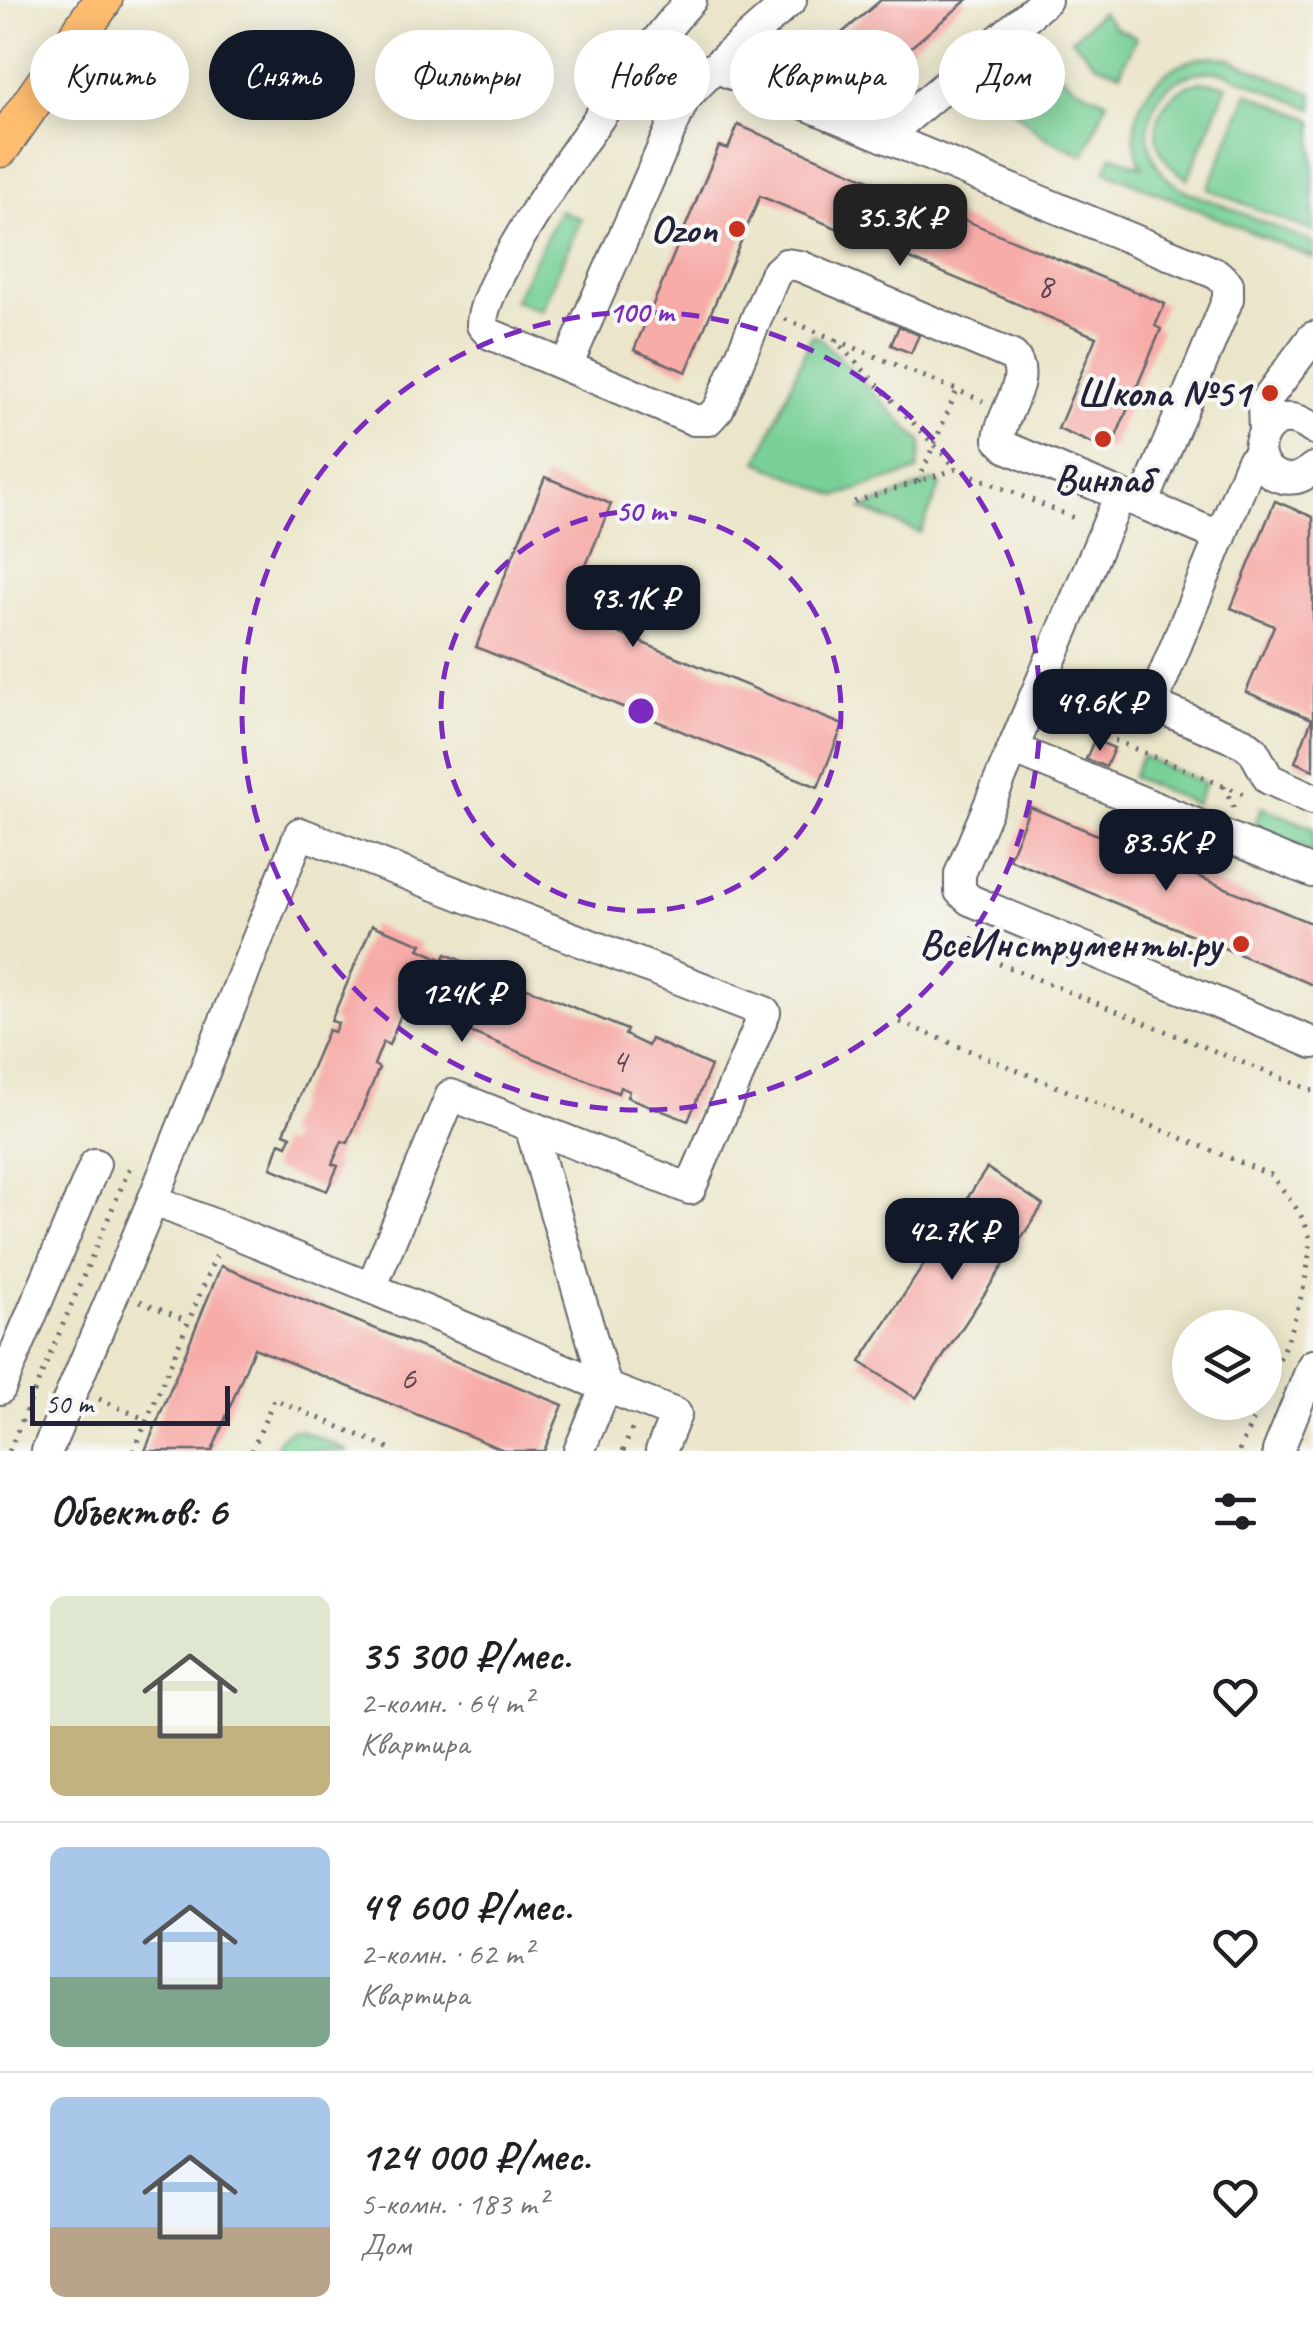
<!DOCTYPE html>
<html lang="ru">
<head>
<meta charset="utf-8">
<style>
  body { margin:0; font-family:Caveat,sans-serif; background:#f6f6f6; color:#202124; height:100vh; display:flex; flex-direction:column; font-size:38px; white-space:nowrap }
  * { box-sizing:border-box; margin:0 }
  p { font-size:32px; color:#757577 }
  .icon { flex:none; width:55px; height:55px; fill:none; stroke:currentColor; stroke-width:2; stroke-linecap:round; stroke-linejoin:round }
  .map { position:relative; height:1451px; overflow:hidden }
  .side { display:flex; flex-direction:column; background:#fff; flex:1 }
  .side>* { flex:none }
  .guide { position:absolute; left:30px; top:30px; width:1255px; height:90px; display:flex; gap:20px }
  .tools { position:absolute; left:1172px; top:1310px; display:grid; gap:20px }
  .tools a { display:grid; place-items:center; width:110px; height:110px; border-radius:50%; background:#fff; box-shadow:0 5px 25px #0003; font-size:50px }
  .scale { position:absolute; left:30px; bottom:25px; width:200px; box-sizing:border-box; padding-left:10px; border:5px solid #22223b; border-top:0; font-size:28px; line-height:35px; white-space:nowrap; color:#22223b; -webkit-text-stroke:8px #f6f6f2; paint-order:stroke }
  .price { position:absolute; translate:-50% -85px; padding:0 22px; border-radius:20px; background:#111827; color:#fff; font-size:32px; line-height:65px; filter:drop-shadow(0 2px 5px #0008) }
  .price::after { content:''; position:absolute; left:50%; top:60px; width:30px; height:22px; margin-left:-15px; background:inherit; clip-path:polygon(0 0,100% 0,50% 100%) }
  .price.current { background:#222; color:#fff }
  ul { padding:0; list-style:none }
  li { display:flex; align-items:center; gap:30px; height:250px; padding:0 50px }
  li+li { border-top:2px solid #e0e0e0 }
  li span { display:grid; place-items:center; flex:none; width:280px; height:200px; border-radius:15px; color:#555 }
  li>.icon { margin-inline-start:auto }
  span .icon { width:120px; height:120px; fill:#fffc; stroke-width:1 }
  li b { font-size:42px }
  h2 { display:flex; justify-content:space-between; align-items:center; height:120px; padding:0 50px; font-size:42px }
  .pill { padding:0 35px; border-radius:45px; background:#fff; box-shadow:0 5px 25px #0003; font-size:35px; line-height:90px }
  .pill.current { background:#111827; color:#fff }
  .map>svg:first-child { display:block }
  .green { fill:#79d197; stroke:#4e7a69; stroke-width:2.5 }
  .building { fill:#f7aca8 }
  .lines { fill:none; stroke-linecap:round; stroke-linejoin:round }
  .minor-casing { stroke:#68676d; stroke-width:34 }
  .major-casing { stroke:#68676d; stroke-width:41 }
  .path { stroke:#68676d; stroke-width:5; stroke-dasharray:2.5 8; stroke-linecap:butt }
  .minor { stroke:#fff; stroke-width:30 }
  .major { stroke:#fdbc6f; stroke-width:38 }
  .ring { fill:none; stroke:#7b2cbf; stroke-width:5; stroke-dasharray:18 12 }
  .poi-dot { fill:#c8321e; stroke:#f6f6f2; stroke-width:4 }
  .labels { text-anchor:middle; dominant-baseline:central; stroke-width:8; stroke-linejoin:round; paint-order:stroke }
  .number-label { font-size:35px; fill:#574456 }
  .poi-label { font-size:40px; font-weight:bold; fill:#22223b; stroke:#f6f6f2; text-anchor:end }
  .centre { fill:#7b2cbf; stroke:#f6f6f2; stroke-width:5 }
  .ring-label { font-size:30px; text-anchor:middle; font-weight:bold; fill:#7b2cbf; stroke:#f6f6f2; stroke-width:8; stroke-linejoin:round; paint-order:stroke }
</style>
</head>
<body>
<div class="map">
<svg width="1313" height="1451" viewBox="0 0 1313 1451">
  <rect width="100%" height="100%" fill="#f6f6f2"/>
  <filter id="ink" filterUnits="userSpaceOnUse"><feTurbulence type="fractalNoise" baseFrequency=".01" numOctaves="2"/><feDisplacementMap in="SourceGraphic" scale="20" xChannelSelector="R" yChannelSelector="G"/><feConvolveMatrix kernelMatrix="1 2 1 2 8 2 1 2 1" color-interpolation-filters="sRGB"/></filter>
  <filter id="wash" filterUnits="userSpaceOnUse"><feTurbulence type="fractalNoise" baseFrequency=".0048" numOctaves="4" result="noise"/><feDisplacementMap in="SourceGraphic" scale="40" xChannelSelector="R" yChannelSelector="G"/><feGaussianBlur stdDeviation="2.25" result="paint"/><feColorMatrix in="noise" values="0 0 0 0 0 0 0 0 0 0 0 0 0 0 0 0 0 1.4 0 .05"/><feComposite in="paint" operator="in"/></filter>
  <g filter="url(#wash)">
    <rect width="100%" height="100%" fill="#ebe6ca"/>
    <g class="green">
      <path d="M1101 12 1116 28 1136 37 1120 73 1095 63 1072 39Z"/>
      <path d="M1212 56 1230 59 1313 94V109L1226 73C1202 69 1180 73 1163 92 1139 121 1145 167 1178 186 1190 194 1206 199 1220 204 1251 217 1282 230 1313 243V258L1105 171 1112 155 1142 167C1118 112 1155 62 1212 56Z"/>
      <path d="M1047 63 1074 86 1107 101 1084 155 1044 137 1004 102Z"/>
      <path d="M1201 81 1227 85 1188 179C1140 152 1148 95 1201 81Z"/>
      <path d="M1248 93 1313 120V232L1208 189Z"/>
      <path d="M560 210 581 219 541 311 514 300Z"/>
      <path d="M812 335 821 339 922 443 917 471 837 496 758 462Z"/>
      <path d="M932 481 941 485 920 533 862 509Z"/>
      <path d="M1141 756 1205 783 1196 804 1132 777Z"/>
      <path d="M1262 807 1313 828V853L1253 828Z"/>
      <path d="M291 1430H300L349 1451H274L280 1438Z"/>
    </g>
    <g id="blocks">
      <g class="building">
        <path d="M881 0H967L872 80 836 38Z"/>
        <path d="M738 125 1165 304 1155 326 1161 329 1110 451 1058 429 1096 337 760 196 686 372 634 350 719 146 728 149Z"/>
        <path d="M899 326 919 335 911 353 891 345Z"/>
        <path d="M545 477 611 504 567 612 843 725 818 787 476 647Z"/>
        <path d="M1275 501 1313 517V770L1295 762 1312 719 1246 692 1274 626 1231 608Z"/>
        <path d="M1094 740 1114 748 1106 767 1086 759Z"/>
        <path d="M1030 807 1313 924V985L1009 859Z"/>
        <path d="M372 925 422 944 419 949 443 960 446 954 627 1030 625 1035 648 1046 651 1039 711 1066 688 1121 627 1097 629 1091 620 1087 618 1093 422 1012 425 1005 416 1002 413 1008 405 1004 389 1045 383 1042 374 1065 379 1068 348 1143 342 1141 336 1155 332 1164 338 1166 327 1191 271 1168 280 1142 287 1145 291 1136 284 1133 328 1030 334 1032 338 1023 331 1021Z"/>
        <path d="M987 1168 1043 1205 916 1398 860 1362Z"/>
        <path d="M221 1266 563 1405 544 1451H506L254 1348 212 1451H145Z"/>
      </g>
    </g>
  </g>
  <g filter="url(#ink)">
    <use href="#blocks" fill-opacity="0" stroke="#68676d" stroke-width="2.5"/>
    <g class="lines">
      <g class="minor-casing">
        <g id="minor">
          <path d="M691 0C648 45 480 273 482 325L490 334 694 420H708L719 408 775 274 786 264 800 266 1013 356C1033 379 1001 412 999 439L1008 448 1120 495 960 874V891L970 900 1313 1043"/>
          <path d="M715 67 1217 274 1228 284V299L1143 504 1120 495"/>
          <path d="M885 137 1046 0"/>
          <path d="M567 366 684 99 715 67 791 0"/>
          <path d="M1313 429C1266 392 1236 467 1283 478 1296 481 1304 476 1313 468"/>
          <path d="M1264 431 1263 404 1313 337"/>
          <path d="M1260 457 1251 462 1157 692 1158 704 1165 710 1244 743 1253 750 1269 779 1313 799"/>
          <path d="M1143 504 1221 537"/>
          <path d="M1013 749 1313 872"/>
          <path d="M153 1200 371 1288"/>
          <path d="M0 1389 95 1164"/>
          <path d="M47 1451 153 1200 300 833 765 1012 690 1189 451 1095 371 1288 606 1387 530 1126"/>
          <path d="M579 1451 606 1387 676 1414 661 1451"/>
          <path d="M1278 1451 1313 1365"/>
        </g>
      </g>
      <g class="major-casing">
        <path id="major" d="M0 148 103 0"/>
      </g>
      <g class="path">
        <path d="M785 319 834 339 957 469"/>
        <path d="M836 340 983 401"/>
        <path d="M918 482 957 390"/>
        <path d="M854 502 957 469 1079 520"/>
        <path d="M1077 690 1080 726 1246 795"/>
        <path d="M1224 786 1235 811"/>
        <path d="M931 936 1313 1091"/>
        <path d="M900 1022 1271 1175C1285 1193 1303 1213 1309 1235 1313 1282 1283 1351 1265 1393"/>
        <path d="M140 1301 188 1321"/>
        <path d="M99 1399 147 1420"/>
        <path d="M9 1451 130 1167"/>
        <path d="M134 1451 216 1256"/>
        <path d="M252 1451 274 1399 396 1451"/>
        <path d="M623 1451 633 1426"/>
        <path d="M1239 1451 1261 1402"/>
      </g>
      <use href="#minor" class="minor"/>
      <use href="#major" class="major"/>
    </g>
  </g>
  <g class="ring">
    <circle cx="641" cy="711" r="200"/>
    <circle cx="641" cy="711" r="399"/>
  </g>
  <g class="poi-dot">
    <circle cx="737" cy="229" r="10"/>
    <circle cx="1270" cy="393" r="10"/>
    <circle cx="1103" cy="439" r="10"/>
    <circle cx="1241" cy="944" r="10"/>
  </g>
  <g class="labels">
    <g class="number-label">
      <text x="1045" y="285">8</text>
      <text x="619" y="1060">4</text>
      <text x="408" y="1377">6</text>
    </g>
    <g class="poi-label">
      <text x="717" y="229">Ozon</text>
      <text x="1250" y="393">Школа №51</text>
      <text x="1103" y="479" text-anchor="middle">Винлаб</text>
      <text x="1221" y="944">ВсеИнструменты.ру</text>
    </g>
  </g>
  <circle cx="641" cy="711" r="15" class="centre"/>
  <g class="ring-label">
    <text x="641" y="322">100 m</text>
    <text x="641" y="521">50 m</text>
  </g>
</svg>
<div class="tools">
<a><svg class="icon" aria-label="layers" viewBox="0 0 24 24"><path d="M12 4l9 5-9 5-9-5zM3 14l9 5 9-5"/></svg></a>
</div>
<div class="scale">50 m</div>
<b class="price current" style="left:900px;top:269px">35.3K ₽</b>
<b class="price" style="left:633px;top:650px">93.1K ₽</b>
<b class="price" style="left:1100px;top:754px">49.6K ₽</b>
<b class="price" style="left:1166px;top:894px">83.5K ₽</b>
<b class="price" style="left:462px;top:1045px">124K ₽</b>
<b class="price" style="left:952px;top:1283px">42.7K ₽</b>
<div class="guide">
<a class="pill">Купить</a>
<a class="pill current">Снять</a>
<a class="pill">Фильтры</a>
<a class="pill">Новое</a>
<a class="pill">Квартира</a>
<a class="pill">Дом</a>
</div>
</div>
<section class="side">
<h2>Объектов: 6<svg class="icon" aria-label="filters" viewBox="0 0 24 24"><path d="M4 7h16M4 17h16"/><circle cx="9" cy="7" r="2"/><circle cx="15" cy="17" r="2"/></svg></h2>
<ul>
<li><span style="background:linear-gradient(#dfe7d0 65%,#c2b280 0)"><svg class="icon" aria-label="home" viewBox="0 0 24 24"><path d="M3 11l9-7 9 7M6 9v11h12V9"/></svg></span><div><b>35 300 ₽/мес.</b><p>2-комн. · 64 m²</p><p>Квартира</p></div><svg class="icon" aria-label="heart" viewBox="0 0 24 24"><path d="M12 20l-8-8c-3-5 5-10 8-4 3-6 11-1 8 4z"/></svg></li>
<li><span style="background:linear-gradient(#a9c7e8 65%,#7fa58c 0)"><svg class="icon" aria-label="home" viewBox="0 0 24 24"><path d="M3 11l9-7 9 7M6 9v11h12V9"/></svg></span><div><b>49 600 ₽/мес.</b><p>2-комн. · 62 m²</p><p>Квартира</p></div><svg class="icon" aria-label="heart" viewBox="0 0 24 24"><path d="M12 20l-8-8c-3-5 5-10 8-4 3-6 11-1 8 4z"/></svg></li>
<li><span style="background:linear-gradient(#a9c7e8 65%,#b9a48a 0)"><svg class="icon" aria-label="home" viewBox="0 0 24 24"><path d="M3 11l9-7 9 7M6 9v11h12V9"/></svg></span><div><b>124 000 ₽/мес.</b><p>5-комн. · 183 m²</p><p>Дом</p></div><svg class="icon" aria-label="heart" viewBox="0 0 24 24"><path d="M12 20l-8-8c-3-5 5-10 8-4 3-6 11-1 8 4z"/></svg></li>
</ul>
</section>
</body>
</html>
